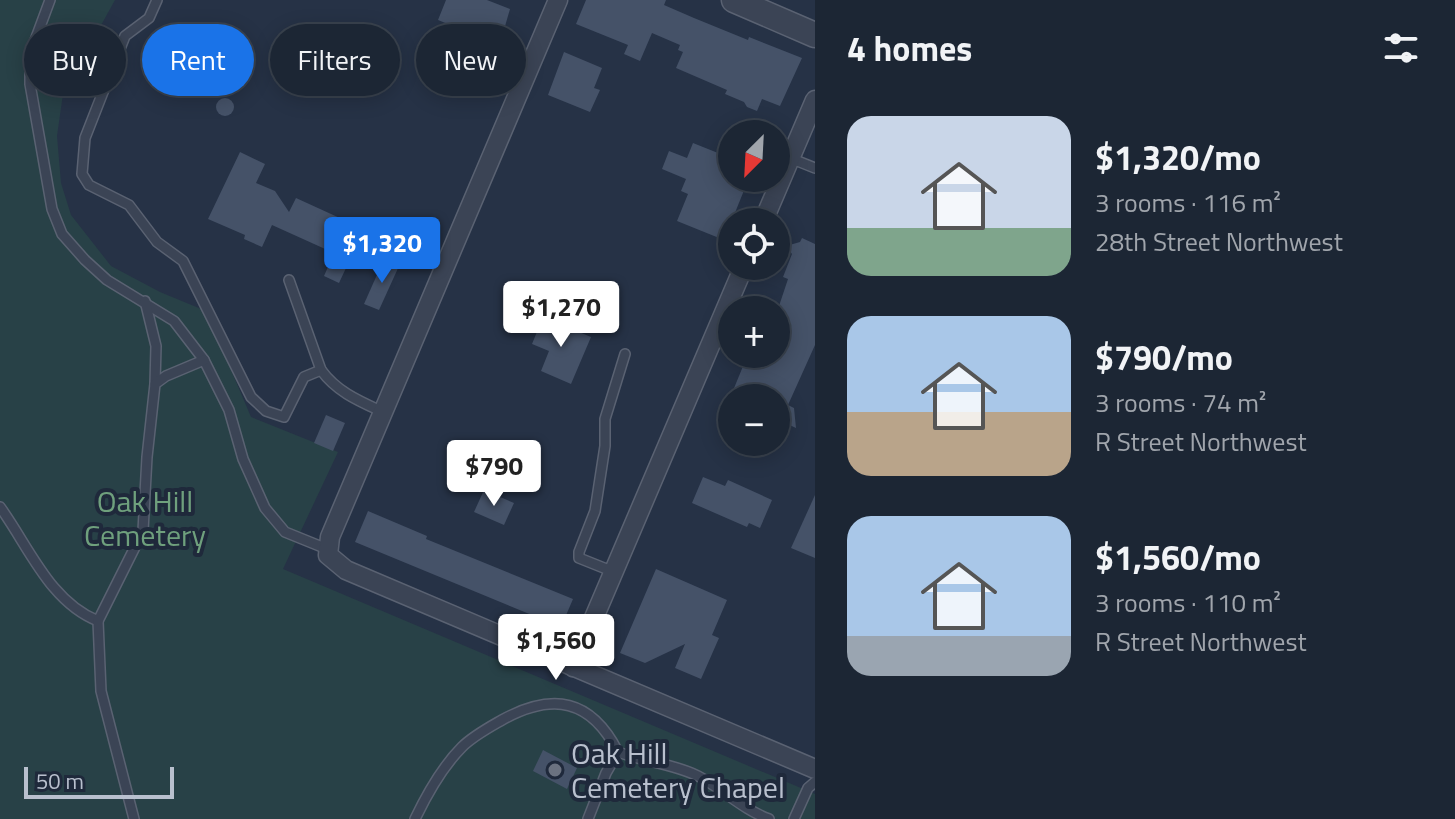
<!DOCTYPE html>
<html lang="en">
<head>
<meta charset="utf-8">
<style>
  body { margin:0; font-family:"Titillium Web",sans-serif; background:#293240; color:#f1f3f6; height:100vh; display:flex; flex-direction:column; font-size:30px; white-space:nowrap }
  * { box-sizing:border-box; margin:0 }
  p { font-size:26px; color:#a0a5ac }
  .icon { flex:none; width:44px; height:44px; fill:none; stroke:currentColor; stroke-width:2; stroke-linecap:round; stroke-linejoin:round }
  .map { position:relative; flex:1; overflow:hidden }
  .panel { display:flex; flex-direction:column; background:#1c2634; width:640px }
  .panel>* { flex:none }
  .banner { position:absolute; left:24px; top:24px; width:670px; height:72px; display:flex; gap:16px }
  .needle { width:52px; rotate:204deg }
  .controls { position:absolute; left:718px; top:120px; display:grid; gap:16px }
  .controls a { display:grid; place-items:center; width:72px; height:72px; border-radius:50%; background:#1c2634; box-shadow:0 4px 20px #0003,0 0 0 2px #3a434f; font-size:40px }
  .scale { position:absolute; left:24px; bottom:20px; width:150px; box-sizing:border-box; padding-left:8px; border:4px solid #b9c0ce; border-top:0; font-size:22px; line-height:28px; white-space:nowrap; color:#b9c0ce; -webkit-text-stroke:6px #1f293b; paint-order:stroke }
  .price { position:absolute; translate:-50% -68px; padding:0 18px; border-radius:8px; background:#fff; color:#222; font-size:26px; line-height:52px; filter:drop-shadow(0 2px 4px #0008) }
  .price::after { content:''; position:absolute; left:50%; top:48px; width:24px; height:18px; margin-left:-12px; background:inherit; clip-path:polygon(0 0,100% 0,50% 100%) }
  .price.current { background:#1a73e8; color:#fff }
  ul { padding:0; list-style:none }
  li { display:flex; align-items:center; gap:24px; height:200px; padding:0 32px }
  li span { display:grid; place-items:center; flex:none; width:224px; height:160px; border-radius:24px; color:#555 }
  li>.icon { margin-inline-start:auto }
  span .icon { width:96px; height:96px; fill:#fffc; stroke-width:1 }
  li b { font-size:34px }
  h2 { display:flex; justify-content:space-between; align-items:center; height:96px; padding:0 32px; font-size:34px }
  .chip { padding:0 28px; border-radius:36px; background:#1c2634; box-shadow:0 4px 20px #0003,0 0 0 2px #3a434f; font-size:28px; line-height:72px }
  .chip.current { background:#1a73e8; color:#fff }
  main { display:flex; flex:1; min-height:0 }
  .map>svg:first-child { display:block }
  .green { fill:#284147 }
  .building { fill:#455268 }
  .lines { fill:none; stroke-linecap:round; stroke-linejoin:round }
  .service-casing { stroke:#5a6272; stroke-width:12 }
  .minor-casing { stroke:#5a6272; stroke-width:21 }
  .tertiary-casing { stroke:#5a6272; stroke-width:27 }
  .service { stroke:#3b4455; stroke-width:9 }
  .minor { stroke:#3b4455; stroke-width:18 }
  .tertiary { stroke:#3b4455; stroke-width:24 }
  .worship-dot { fill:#6b7280; stroke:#1f293b; stroke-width:3 }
  .labels { text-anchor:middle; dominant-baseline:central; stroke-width:8; stroke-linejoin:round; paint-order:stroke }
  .park-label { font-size:30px; fill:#6fa07d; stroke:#1f293b }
  .poi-label { font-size:30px; fill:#b9c0ce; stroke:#1f293b; text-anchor:start }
</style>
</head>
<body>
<main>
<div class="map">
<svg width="815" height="819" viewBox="0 0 815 819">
  <rect width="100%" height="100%" fill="#263246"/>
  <path class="green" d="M0 0H115L63 94 57 136 61 183 71 215 111 266 160 292 206 311 251 417 338 452 283 569 815 794V819H0Z"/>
  <g class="building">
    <path d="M446 0H487L510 9 501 40 507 43 491 80 484 77 482 81 469 76 485 39 438 20Z"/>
    <path d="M586 0H666L664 5 694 18 748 40 749 37 802 58 780 106 762 99 757 111 747 107 744 102 725 94 727 90 676 68 683 52 678 50 680 45 652 33 640 61 624 54 628 45 576 24Z"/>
    <path d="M564 52 602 68 594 88 600 90 590 112 548 95Z"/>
    <circle cx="225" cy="107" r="9"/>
    <path d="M693 143 718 153 720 149 732 154V178H749L724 240 677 221 688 194 681 191 686 179 662 169 669 151 687 158Z"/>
    <path d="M240 152 265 164 256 183 275 191 289 212 296 198 342 219 338 227 360 238 339 283 324 276 334 253 272 225 262 247 244 239 245 235 208 219Z"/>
    <path d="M802 238 815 244V345L788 405 794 408 796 428 781 421 776 432V398H730L748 354H776V315L788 279 783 277 792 254 786 246 800 242Z"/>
    <path d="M384 259 399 266 379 310 364 304Z"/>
    <path d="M543 317 591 337 571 384 541 371 549 351 532 344Z"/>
    <path d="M326 415 345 423 333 451 314 443Z"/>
    <path d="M703 477 725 486 728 480 772 500 760 528 749 523 747 527 692 503Z"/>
    <path d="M484 490 514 503 504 525 474 512Z"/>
    <path d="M815 495V558L791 548Z"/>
    <path d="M368 511 427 536 426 539 573 599 561 627 355 542Z"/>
    <path d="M656 569 727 600 712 635 719 638 701 679 675 668 685 644 645 663 620 653Z"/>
    <path d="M543 750 577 768 567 789 533 771Z"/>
  </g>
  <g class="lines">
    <g class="service-casing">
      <g id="service">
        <path d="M50 0 34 43 30 61V84L52 209 62 234 85 260 107 280 174 321 204 360 229 410 243 459 265 508 285 532 327 549"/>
        <path d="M157 0 149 18 125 36 85 138 82 174 89 185 129 205 157 242 183 261 251 397 266 411 284 417 304 377 321 370"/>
        <path d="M790 158 815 168"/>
        <path d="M289 280 321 370C337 392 359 401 383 412"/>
        <path d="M145 301 156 346 155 384"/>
        <path d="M0 507C29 547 50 602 98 621"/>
        <path d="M614 572 579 558V552L595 511 605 446V419L625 354"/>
        <path d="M618 752C644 762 672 763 698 776 723 789 742 809 769 819"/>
        <path d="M134 819 101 691 98 621 143 531 147 457 155 384 166 376 204 360"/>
        <path d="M415 819C427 794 442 767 462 747 473 736 488 728 502 720 553 692 591 699 618 752L606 773 588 819"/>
        <path d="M794 819 808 788 815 782"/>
      </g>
    </g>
    <g class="minor-casing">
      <g id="minor">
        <path d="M558 0 330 537 328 555 346 570 815 769"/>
        <path d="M763 222 815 100"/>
        <path d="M573 667 744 266"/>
      </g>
    </g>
    <g class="tertiary-casing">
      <path id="tertiary" d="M734 0 815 35"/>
    </g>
    <use href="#service" class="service"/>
    <use href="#minor" class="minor"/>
    <use href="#tertiary" class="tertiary"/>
  </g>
  <circle class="worship-dot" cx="555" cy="770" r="8"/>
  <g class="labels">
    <g class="park-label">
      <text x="145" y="501">Oak Hill<tspan x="145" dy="34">Cemetery</tspan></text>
    </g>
    <g class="poi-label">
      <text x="571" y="753">Oak Hill<tspan x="571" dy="34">Cemetery Chapel</tspan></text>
    </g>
  </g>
</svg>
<div class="controls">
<a><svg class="needle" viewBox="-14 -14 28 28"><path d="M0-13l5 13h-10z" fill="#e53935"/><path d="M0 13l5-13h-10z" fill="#a0a5ac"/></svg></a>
<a><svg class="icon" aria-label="locate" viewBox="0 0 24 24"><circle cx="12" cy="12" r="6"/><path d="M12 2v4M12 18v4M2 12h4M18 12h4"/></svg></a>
<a>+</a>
<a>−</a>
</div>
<div class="scale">50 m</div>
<b class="price current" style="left:382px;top:285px">$1,320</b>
<b class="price" style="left:561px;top:349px">$1,270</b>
<b class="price" style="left:494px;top:508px">$790</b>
<b class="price" style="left:556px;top:682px">$1,560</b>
<div class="banner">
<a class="chip">Buy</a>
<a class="chip current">Rent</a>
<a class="chip">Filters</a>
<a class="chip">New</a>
</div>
</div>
<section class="panel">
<h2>4 homes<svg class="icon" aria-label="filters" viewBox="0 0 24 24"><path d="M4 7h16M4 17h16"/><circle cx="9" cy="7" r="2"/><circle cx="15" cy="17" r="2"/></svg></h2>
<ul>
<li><span style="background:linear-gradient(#c9d6e8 70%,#7fa58c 0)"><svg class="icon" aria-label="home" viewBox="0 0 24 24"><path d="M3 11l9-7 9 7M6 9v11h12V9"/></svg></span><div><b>$1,320/mo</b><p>3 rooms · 116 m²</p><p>28th Street Northwest</p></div></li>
<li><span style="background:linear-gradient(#a9c7e8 60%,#b9a48a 0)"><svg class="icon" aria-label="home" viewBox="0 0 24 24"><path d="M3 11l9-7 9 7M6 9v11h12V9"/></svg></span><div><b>$790/mo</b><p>3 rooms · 74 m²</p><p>R Street Northwest</p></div></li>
<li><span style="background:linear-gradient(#a9c7e8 75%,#9aa5b1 0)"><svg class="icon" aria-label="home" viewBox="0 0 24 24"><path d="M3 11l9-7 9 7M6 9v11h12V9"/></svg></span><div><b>$1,560/mo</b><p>3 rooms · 110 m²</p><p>R Street Northwest</p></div></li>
</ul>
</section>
</main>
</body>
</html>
